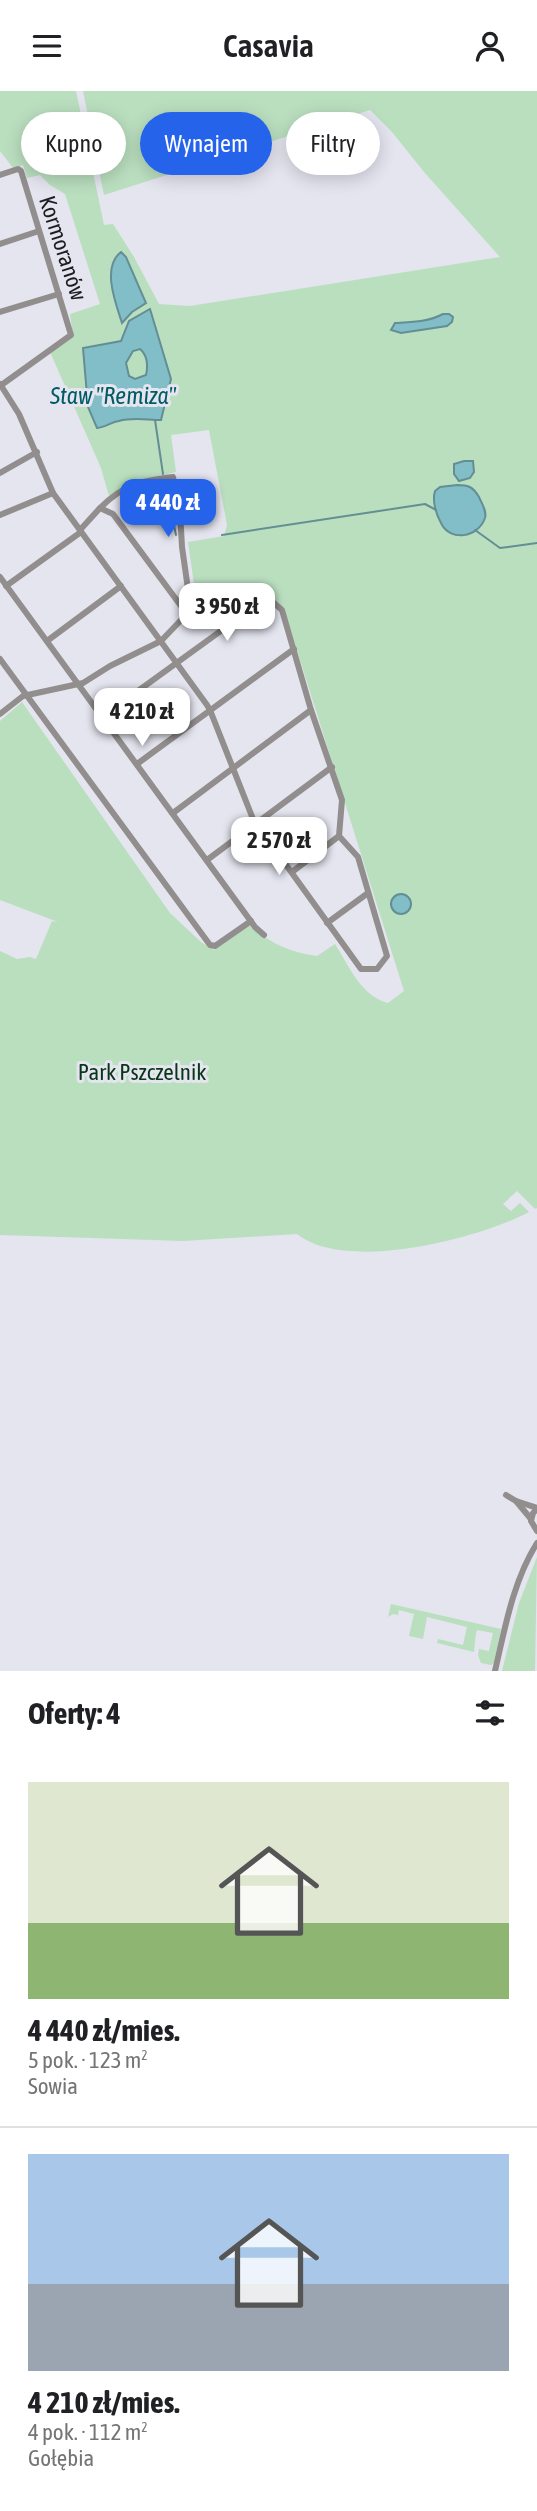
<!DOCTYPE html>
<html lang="pl">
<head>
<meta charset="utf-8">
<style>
  body { margin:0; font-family:"Asap Condensed",sans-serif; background:#f2f2f2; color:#202124; height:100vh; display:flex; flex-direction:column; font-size:26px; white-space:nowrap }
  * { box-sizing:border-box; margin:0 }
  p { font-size:23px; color:#757577 }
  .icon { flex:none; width:38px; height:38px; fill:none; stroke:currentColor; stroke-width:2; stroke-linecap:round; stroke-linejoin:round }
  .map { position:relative; height:1580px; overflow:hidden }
  .drawer { display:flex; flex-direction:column; background:#fff; flex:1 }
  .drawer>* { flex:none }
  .guide { position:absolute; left:21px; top:21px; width:495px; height:63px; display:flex; gap:14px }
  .price { position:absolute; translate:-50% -60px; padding:0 16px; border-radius:14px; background:#fff; color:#222; font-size:23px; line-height:46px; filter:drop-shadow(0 2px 4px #0008) }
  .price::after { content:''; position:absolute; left:50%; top:42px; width:21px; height:16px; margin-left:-10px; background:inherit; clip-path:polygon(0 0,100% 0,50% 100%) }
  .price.on { background:#2563eb; color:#fff }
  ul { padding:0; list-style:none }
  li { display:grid; align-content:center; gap:14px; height:371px; padding:0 28px }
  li+li { border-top:2px solid #e0e0e0 }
  li span { display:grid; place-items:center; height:217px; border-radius:0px; color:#555 }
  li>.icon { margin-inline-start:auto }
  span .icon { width:126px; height:126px; fill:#fffc; stroke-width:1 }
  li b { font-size:30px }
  h2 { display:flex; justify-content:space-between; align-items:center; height:84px; padding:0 28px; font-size:30px }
  .pill { padding:0 24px; border-radius:32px; background:#fff; box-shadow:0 4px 18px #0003; font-size:24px; line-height:63px }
  .pill.on { background:#2563eb; color:#fff }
  header { display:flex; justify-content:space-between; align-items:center; height:91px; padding:0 28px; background:#fff; font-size:32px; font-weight:600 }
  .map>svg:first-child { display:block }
  .green { fill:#badfbf }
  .water { fill:#82bec7; stroke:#648e95; stroke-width:2; fill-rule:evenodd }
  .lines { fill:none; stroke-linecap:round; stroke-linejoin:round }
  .stream { stroke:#648e95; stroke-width:2 }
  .minor { stroke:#938e8e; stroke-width:6 }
  .labels { text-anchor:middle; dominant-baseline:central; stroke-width:6; stroke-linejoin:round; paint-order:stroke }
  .street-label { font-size:23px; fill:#1d1d21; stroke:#e4e5ef }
  .park-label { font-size:23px; fill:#093616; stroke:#e4e5ef }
  .water-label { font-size:24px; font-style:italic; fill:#005b65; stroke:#e4e5ef }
</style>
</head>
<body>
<header><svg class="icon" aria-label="menu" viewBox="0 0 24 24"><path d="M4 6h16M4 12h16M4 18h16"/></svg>Casavia<svg class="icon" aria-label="person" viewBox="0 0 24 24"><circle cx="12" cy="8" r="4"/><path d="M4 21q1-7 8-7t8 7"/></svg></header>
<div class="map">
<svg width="537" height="1580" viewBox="0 0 537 1580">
  <rect width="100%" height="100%" fill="#e4e5ef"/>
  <g class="green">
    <path d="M0 0H76L104 134 113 133 134 166 159 213 190 215 500 166 424 81 392 41 370 19 104 104 83 0H537V1117L535 1118 517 1100 503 1113 511 1120 520 1112 529 1121C478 1148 346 1182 297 1143L183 1150 0 1144V860L17 868 30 866 36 868 52 830 58 831 0 809V630L22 611 170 822 201 851 214 859 249 834C270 852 289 861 317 865L335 853C349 875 361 905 388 912L404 900 284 518 272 506H258L231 526 223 513 190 518 195 500 188 451 224 445 227 434 209 339 171 344 176 381 128 392 109 405 101 377 50 261 73 245 70 223 100 213 65 103 50 94 40 84 27 87 23 74 13 77 0 60Z"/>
    <path d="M537 1466 535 1580H502L519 1512Z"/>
    <path d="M391 1513 501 1538 494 1572 491 1574 481 1572 478 1564 479 1558 489 1560 493 1542 477 1539C475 1545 475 1554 474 1561L437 1552 438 1548 463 1554 467 1536 427 1526 423 1548 409 1545 414 1523 399 1519 398 1524 393 1523 388 1526Z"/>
  </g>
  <g class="water">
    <path d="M121 161 126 166 146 212 132 221 122 232C116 213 101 176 121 161Z"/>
    <path d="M150 218 171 288 161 329C147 329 133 326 119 330 111 331 106 336 97 337L88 316 83 257 121 250 129 230ZM140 258C148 265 148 275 146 284L135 288 129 285 126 272 133 260Z"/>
    <path d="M443 223H449L453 226 452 231 447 235 401 242 391 239 395 232C412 231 428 231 443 223Z"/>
    <path d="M464 370H473L474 381 470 387 459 390 454 383V373Z"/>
    <path d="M457 394C469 394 473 396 479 406 482 413 487 420 485 427 478 447 450 451 441 432 436 423 432 410 435 400L440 396Z"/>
    <circle cx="401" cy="813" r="10"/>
  </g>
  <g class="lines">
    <g class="stream">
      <path d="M155 329 163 383"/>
      <path d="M165 393 176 444"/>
      <path d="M475 439 500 457 537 452"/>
      <path d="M222 444 425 413 436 419"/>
    </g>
    <g class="minor">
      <path d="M0 84 18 78 21 80 71 244 0 295"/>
      <path d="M0 153 39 140"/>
      <path d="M0 221 59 203"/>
      <path d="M0 293 19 323 53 402 207 614 210 619 253 728 361 878H377L387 865 358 766 339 745 342 709 311 619 282 519 274 512 262 510 102 626"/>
      <path d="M0 382 37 361"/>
      <path d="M0 424 53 402"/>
      <path d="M80 439 100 417 113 423 184 519"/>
      <path d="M0 486 255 836 264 844"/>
      <path d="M6 495 81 441"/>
      <path d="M47 550 121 495"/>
      <path d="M0 568 210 854 215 855 251 830"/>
      <path d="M0 623 23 605 83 592 110 575 161 550 182 528 189 505 182 456 180 420 173 386C140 390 124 393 100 417"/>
      <path d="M137 673 294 558"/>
      <path d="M173 722 311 619"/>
      <path d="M207 769 332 676"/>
      <path d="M292 781 339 745"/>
      <path d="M327 832 368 802"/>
      <path d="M506 1404 516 1410 531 1428"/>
      <path d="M516 1410 537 1417"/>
      <path d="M537 1418 533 1422 531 1430 537 1440"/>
      <path d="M495 1580C505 1537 513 1490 537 1452"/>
    </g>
  </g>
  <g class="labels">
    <g class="street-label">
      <text transform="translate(63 157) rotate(72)">Kormoranów</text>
    </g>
    <g class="park-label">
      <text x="142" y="981">Park Pszczelnik</text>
    </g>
    <g class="water-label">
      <text x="113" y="304">Staw "Remiza"</text>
    </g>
  </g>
</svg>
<b class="price on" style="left:168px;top:448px">4 440 zł</b>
<b class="price" style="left:227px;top:552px">3 950 zł</b>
<b class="price" style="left:142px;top:657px">4 210 zł</b>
<b class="price" style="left:279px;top:786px">2 570 zł</b>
<div class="guide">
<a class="pill">Kupno</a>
<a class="pill on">Wynajem</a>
<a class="pill">Filtry</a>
</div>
</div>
<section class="drawer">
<h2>Oferty: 4<svg class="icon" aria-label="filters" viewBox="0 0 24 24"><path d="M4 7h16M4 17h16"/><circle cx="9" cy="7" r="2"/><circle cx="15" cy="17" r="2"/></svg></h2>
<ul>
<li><span style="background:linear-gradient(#dfe7d0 65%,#8fb573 0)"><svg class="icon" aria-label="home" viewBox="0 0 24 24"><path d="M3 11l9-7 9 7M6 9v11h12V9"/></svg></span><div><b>4 440 zł/mies.</b><p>5 pok. · 123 m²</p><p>Sowia</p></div></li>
<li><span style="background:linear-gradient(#a9c7e8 60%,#9aa5b1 0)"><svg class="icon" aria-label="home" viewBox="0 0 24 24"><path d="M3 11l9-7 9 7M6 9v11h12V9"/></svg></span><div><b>4 210 zł/mies.</b><p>4 pok. · 112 m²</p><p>Gołębia</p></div></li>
</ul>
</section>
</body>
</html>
